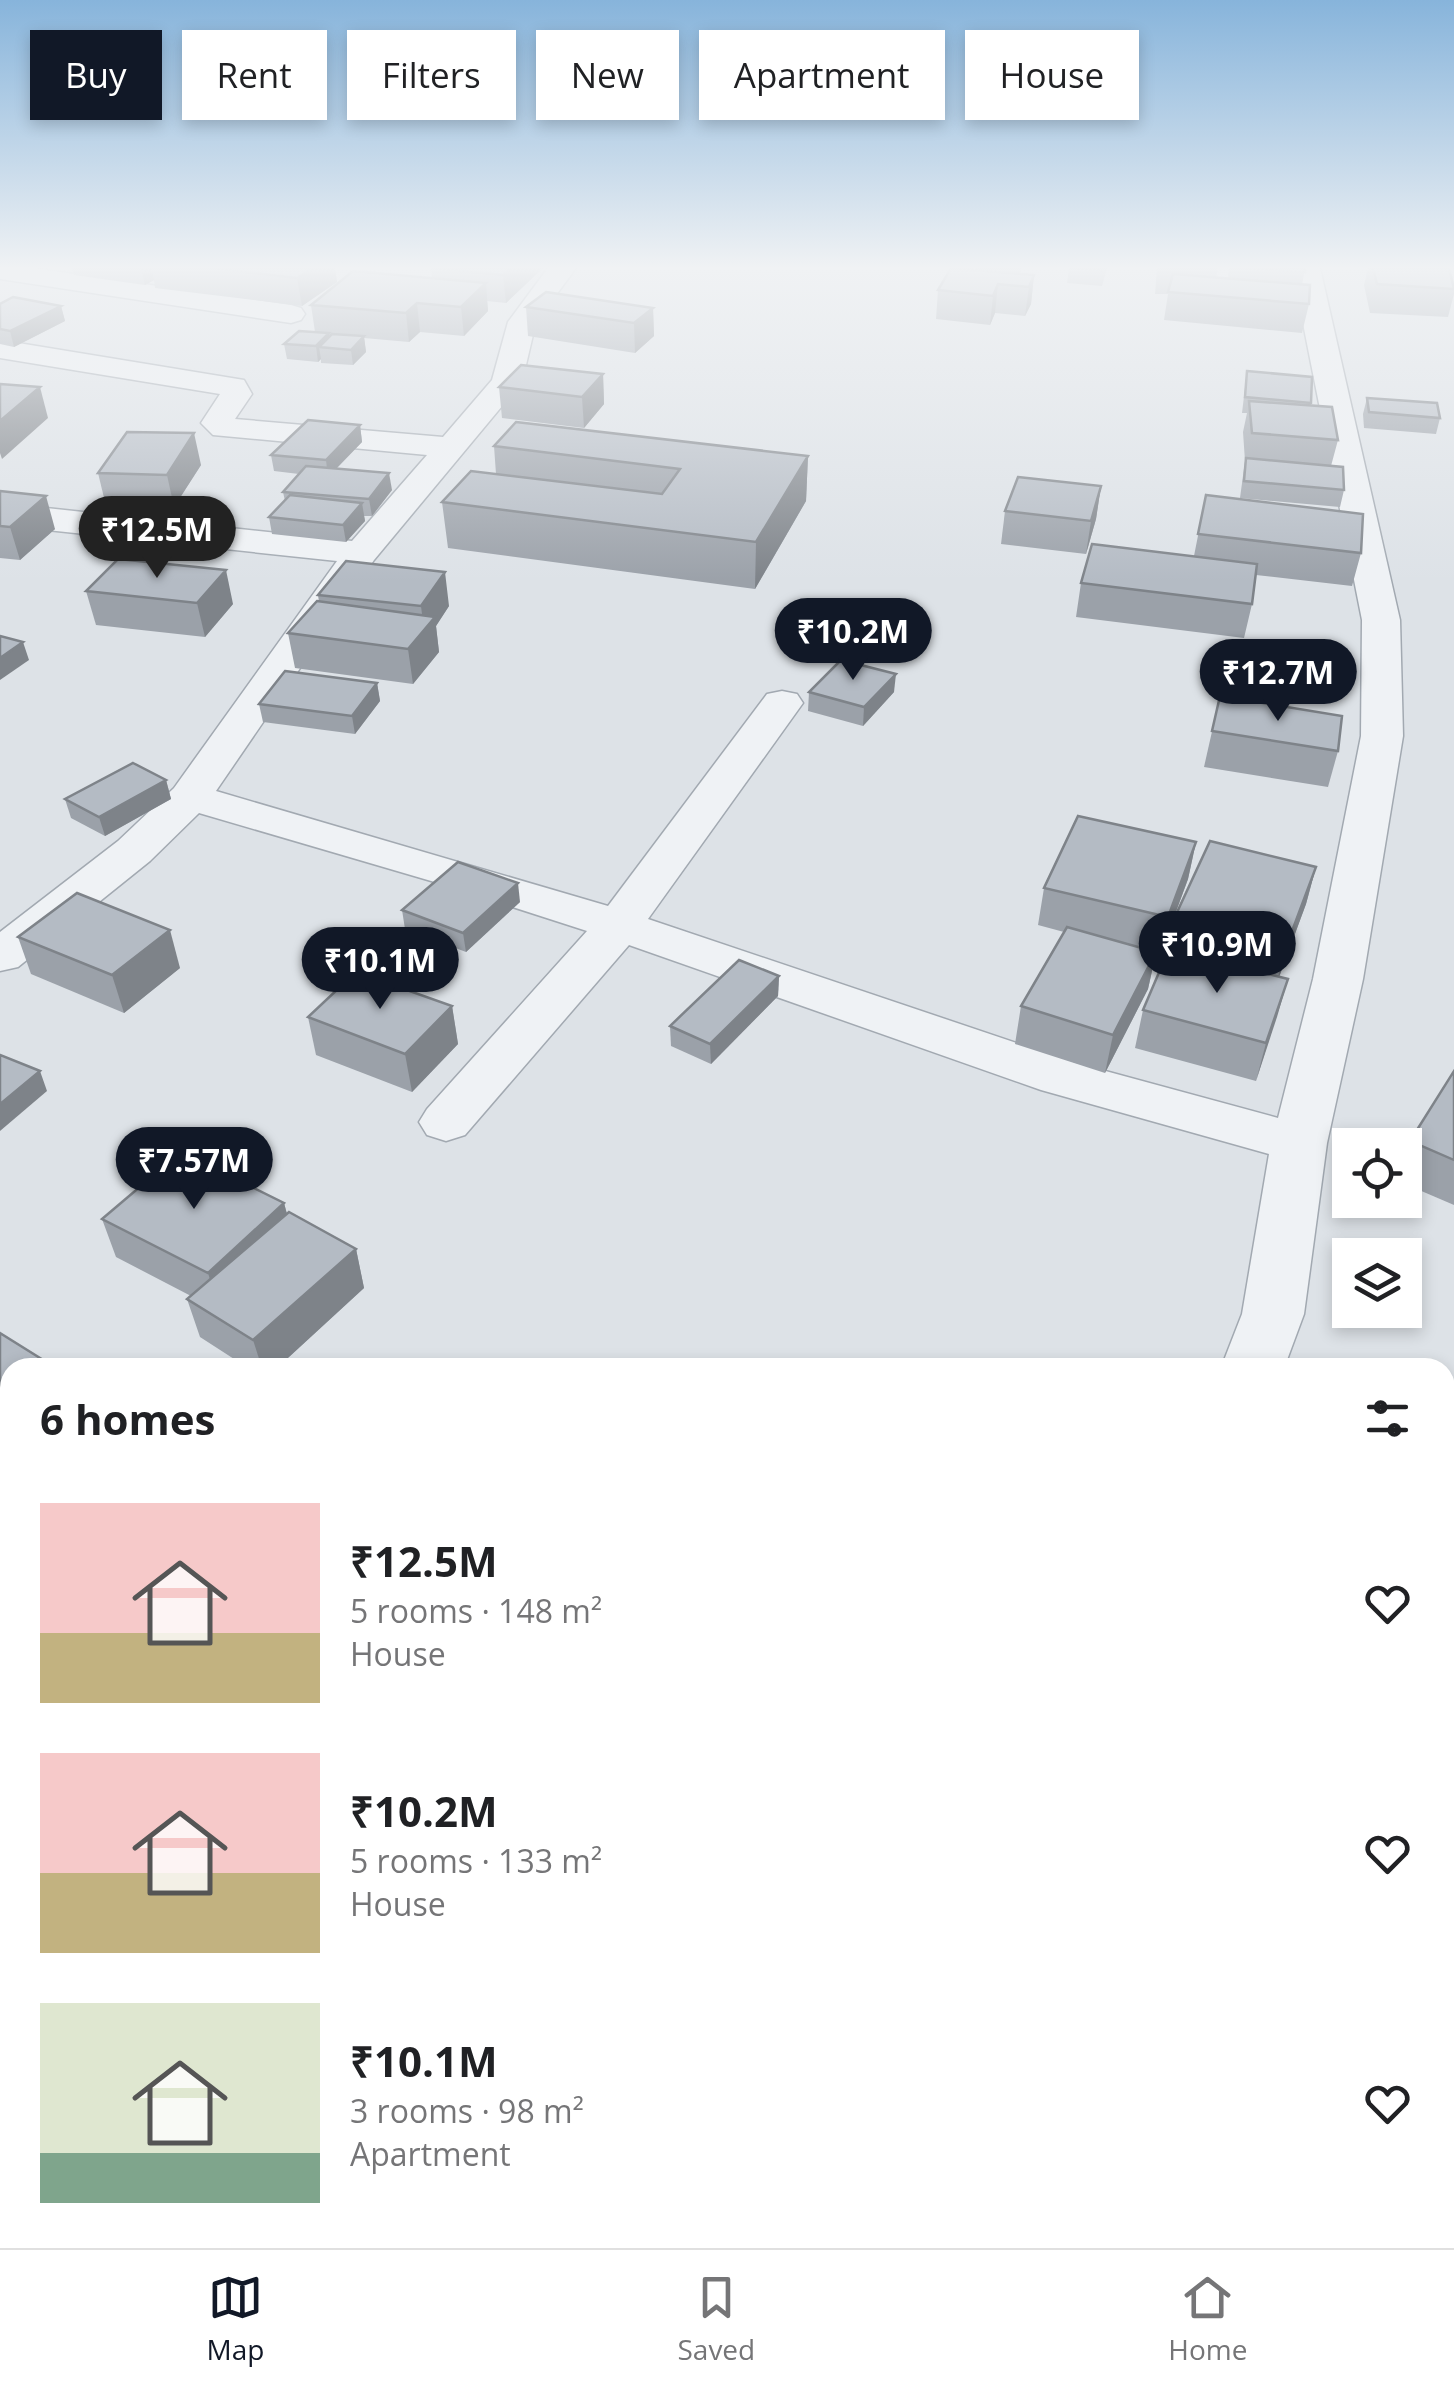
<!DOCTYPE html>
<html lang="en">
<head>
<meta charset="utf-8">
<style>
  body { margin:0; font-family:"Open Sans",sans-serif; background:#f2f2f2; color:#202124; height:100vh; display:flex; flex-direction:column; font-size:38px; white-space:nowrap }
  * { box-sizing:border-box; margin:0 }
  p { font-size:32px; color:#757577 }
  .icon { flex:none; width:55px; height:55px; fill:none; stroke:currentColor; stroke-width:2; stroke-linecap:round; stroke-linejoin:round }
  .map { position:relative; flex:1; overflow:hidden }
  .side { position:absolute; left:0px; top:1358px; width:1455px; height:892px; display:flex; flex-direction:column; background:#fff; border-radius:30px 30px 0 0; box-shadow:0 5px 15px #0003 }
  .side>* { flex:none }
  .banner { position:absolute; left:30px; top:30px; width:1395px; height:90px; display:flex; gap:20px }
  .fabs { position:absolute; left:1332px; top:1128px; display:grid; gap:20px }
  .fabs a { display:grid; place-items:center; width:90px; height:90px; border-radius:0px; background:#fff; box-shadow:0 5px 15px #0003; font-size:50px }
  .price { position:absolute; translate:-50% -85px; padding:0 22px; border-radius:35px; background:#111827; color:#fff; font-size:32px; line-height:65px; filter:drop-shadow(0 2px 5px #0008) }
  .price::after { content:''; position:absolute; left:50%; top:60px; width:30px; height:22px; margin-left:-15px; background:inherit; clip-path:polygon(0 0,100% 0,50% 100%) }
  .price.active { background:#222; color:#fff }
  ul { padding:0; list-style:none }
  li { display:flex; align-items:center; gap:30px; height:250px; padding:0 40px }
  li span { display:grid; place-items:center; flex:none; width:280px; height:200px; border-radius:0px; color:#555 }
  li>.icon { margin-inline-start:auto }
  span .icon { width:120px; height:120px; fill:#fffc; stroke-width:1 }
  li b { font-size:42px }
  h2 { display:flex; justify-content:space-between; align-items:center; height:120px; padding:0 40px; font-size:42px }
  .pill { padding:0 35px; border-radius:0px; background:#fff; box-shadow:0 5px 15px #0003; font-size:35px; line-height:90px }
  .pill.active { background:#111827; color:#fff }
  .menu { display:flex; justify-content:space-around; align-items:center; height:140px; border-top:2px solid #e0e0e0; background:#fff; font-size:28px; color:#757577 }
  .menu a { display:grid; justify-items:center; gap:5px }
  .menu .active { color:#111827 }
  .map>svg:first-child { display:block }
  .lines { fill:none; stroke-linecap:round; stroke-linejoin:round }
  .minor-casing { stroke:#a2a9b1; stroke-width:3 }
  .minor { fill:#eff2f5; fill-rule:evenodd }
  .wall { fill:#9ba1a9 }
  .shaded-wall { fill:#7e8389 }
  .building { fill:#b4bbc4; stroke:#7e8389; stroke-width:2.5 }
</style>
</head>
<body>
<div class="map">
<svg width="1454" height="2248" viewBox="0 0 1454 2248">
  <rect width="100%" height="100%" fill="#dde2e7"/>
  <g class="lines">
    <g class="minor-casing">
      <g id="minor">
        <path d="M0 268H32L291 305 301 308 305 314 301 320 291 323 0 279Z"/>
        <path d="M548 268H576L536 322 522 382 374 560 216 791 608 906 767 694 782 691 797 694 803 703 648 919 1076 1063 1278 1118 1313 979 1361 736 1362 620 1292 268H1320L1400 620 1403 736 1363 979 1327 1143 1304 1314 1284 1368H1221L1242 1314 1269 1154 1041 1090 629 945 465 1135 446 1141 427 1135 419 1122 427 1109 587 931 438 883 199 813 150 861 18 967 0 971V932L118 841 174 788 337 561 0 525V503L352 541 427 455 213 435 201 423 220 394 0 358V340L244 380 252 394 235 419 443 437 492 380 508 322Z"/>
        <path d="M10 1839V1920L0 1924V1843Z"/>
        <path d="M851 2240H944L940 2248H848Z"/>
        <path d="M1043 2240H1144L1147 2248H1047Z"/>
      </g>
    </g>
    <use href="#minor" class="minor"/>
  </g>
  <g class="wall">
    <path d="M72 268H335L337 282 302 306 155 288 154 280 145 285 74 275Z"/>
    <path d="M431 268H543L506 303 487 301 488 311 464 336 420 332 409 342 364 338 366 352 353 365 321 363V359L318 362 287 359 284 344 315 332 311 305 432 278Z"/>
    <path d="M976 268H1022L1020 274 1034 275 1031 304 1025 316 995 313 990 325 936 319 938 290 976 270Z"/>
    <path d="M1069 268H1107L1102 286 1067 283Z"/>
    <path d="M1157 268H1218L1216 277 1228 278 1229 268H1305L1302 285 1309 304 1302 333 1164 320 1168 294H1155Z"/>
    <path d="M1368 268H1449L1454 284V294L1448 317 1370 313 1364 285Z"/>
    <path d="M0 304 61 306 65 321 14 347 0 344Z"/>
    <path d="M526 307 653 308 654 336 635 353 528 336Z"/>
    <path d="M1247 371 1312 377 1311 405 1338 440 1331 466 1344 490 1340 507 1240 498 1245 461 1243 432 1247 413H1242Z"/>
    <path d="M603 374 604 404 584 428 502 418 499 387Z"/>
    <path d="M1367 398 1440 418 1436 434 1364 428 1363 414Z"/>
    <path d="M360 425 362 442 336 469 392 490 372 516H364L365 521 346 542 272 534 269 517 285 501 283 492 299 474 274 471 271 455Z"/>
    <path d="M494 446 808 456 806 501 755 589 448 548 442 502 496 474Z"/>
    <path d="M201 465 174 507 106 506 98 473Z"/>
    <path d="M1101 486 1096 519 1086 554 1001 544 1005 511Z"/>
    <path d="M0 491 55 529 20 560 0 558Z"/>
    <path d="M1206 495 1361 553 1352 586 1256 575 1252 604 1244 638 1076 617 1081 583 1194 556Z"/>
    <path d="M86 591 233 604 205 637 96 625Z"/>
    <path d="M318 595 449 606 436 626 439 652 413 684 295 668 288 633 319 602Z"/>
    <path d="M377 683 380 701 355 734 263 722 259 704Z"/>
    <path d="M809 692H894L863 726 808 711Z"/>
    <path d="M1220 696 1338 751 1328 787 1204 767Z"/>
    <path d="M166 780 171 799 105 836 71 818 65 799Z"/>
    <path d="M1196 842 1188 879 1160 955 1156 954 1148 989 1105 1073 1015 1044 1021 1006 1064 932 1038 925 1044 888Z"/>
    <path d="M1316 867 1306 904 1279 977 1288 979 1256 1081 1135 1048 1143 1010 1165 959 1173 921Z"/>
    <path d="M520 902 466 952 405 929 402 910Z"/>
    <path d="M18 937 180 968 124 1013 31 974Z"/>
    <path d="M779 976 778 996 711 1064 671 1046 670 1026Z"/>
    <path d="M452 1006 458 1044 412 1092 316 1055 308 1017Z"/>
    <path d="M1454 1071V1205L1405 1184V1154L1410 1141Z"/>
    <path d="M284 1203 287 1214 356 1249 364 1288 277 1368H248L200 1337 187 1299 191 1296 116 1257 102 1219Z"/>
    <path d="M0 1333 10 1368V1480L0 1473Z"/>
    <path d="M307 2240H540L537 2248H312Z"/>
  </g>
  <g class="shaded-wall">
    <path d="M141 268H151L154 280 145 285Z"/>
    <path d="M313 268H335L337 282 302 306 297 278Z"/>
    <path d="M511 268H543L506 303 503 275Z"/>
    <path d="M1034 275 1031 304 1025 316 1029 287Z"/>
    <path d="M486 283 488 311 464 336 461 307Z"/>
    <path d="M998 284 995 313 990 325 993 296Z"/>
    <path d="M417 303 420 332 409 342 406 313Z"/>
    <path d="M61 306 65 321 14 347 10 331Z"/>
    <path d="M653 308 654 336 635 353 634 323Z"/>
    <path d="M329 333 331 348 319 347 321 359 318 362 316 346Z"/>
    <path d="M364 336 366 352 353 365 351 350Z"/>
    <path d="M603 374 604 404 584 428 582 397Z"/>
    <path d="M40 387 48 418 2 459 0 453V421Z"/>
    <path d="M360 425 362 442 328 477 326 460Z"/>
    <path d="M194 433 201 465 174 507 167 475Z"/>
    <path d="M808 456 806 501 755 589 756 542Z"/>
    <path d="M389 473 392 490 372 516 369 499Z"/>
    <path d="M1101 486 1096 519 1086 554 1091 521Z"/>
    <path d="M46 496 55 529 20 560 10 527Z"/>
    <path d="M362 503 365 521 346 542 343 525Z"/>
    <path d="M226 570 233 604 205 637 197 603Z"/>
    <path d="M445 572 449 606 436 626 439 652 413 684 408 649 424 630 421 606Z"/>
    <path d="M23 642 29 660 0 680V658Z"/>
    <path d="M896 674 894 692 863 726 864 707Z"/>
    <path d="M377 683 380 701 355 734 352 716Z"/>
    <path d="M166 780 171 799 105 836 99 817Z"/>
    <path d="M1196 842 1188 879 1160 955 1168 917Z"/>
    <path d="M1316 867 1306 904 1275 988 1285 950Z"/>
    <path d="M518 883 520 902 466 952 463 933Z"/>
    <path d="M170 930 180 968 124 1013 112 975Z"/>
    <path d="M1156 952 1148 989 1105 1073 1113 1035Z"/>
    <path d="M779 976 778 996 711 1064 710 1044Z"/>
    <path d="M1288 979 1277 1017 1256 1081 1266 1043Z"/>
    <path d="M452 1006 458 1044 412 1092 405 1054Z"/>
    <path d="M40 1071 47 1091 0 1131V1104Z"/>
    <path d="M284 1203 294 1241 220 1311 208 1273Z"/>
    <path d="M356 1249 364 1288 277 1368H262L253 1340Z"/>
    <path d="M0 1764 6 1773 0 1780Z"/>
    <path d="M519 2240H540L537 2248H516Z"/>
  </g>
  <g class="building">
    <path d="M212 268H313L297 278Z"/>
    <path d="M431 268H511L503 275Z"/>
    <path d="M951 268 1034 275 1029 287 998 284 993 296 938 290Z"/>
    <path d="M1069 268H1105L1104 271Z"/>
    <path d="M1238 268H1305V272Z"/>
    <path d="M1373 268H1449L1454 289 1377 284Z"/>
    <path d="M353 271 486 283 461 307 417 303 406 313 311 305Z"/>
    <path d="M1173 274 1310 285 1309 304 1168 292Z"/>
    <path d="M546 292 653 308 634 323 526 307Z"/>
    <path d="M13 297 61 306 10 331 0 329V304Z"/>
    <path d="M299 331 329 333 316 346 284 344Z"/>
    <path d="M332 334 364 336 351 350 319 347Z"/>
    <path d="M521 365 603 374 582 397 499 387Z"/>
    <path d="M1247 371 1312 377 1311 403 1245 397Z"/>
    <path d="M0 384 40 387 0 421Z"/>
    <path d="M1367 398 1437 403 1440 418 1369 412Z"/>
    <path d="M1249 401 1332 407 1338 440 1252 433Z"/>
    <path d="M308 420 360 425 326 460 271 455Z"/>
    <path d="M516 422 808 456 756 542 442 502 471 471 662 494 680 469 494 446Z"/>
    <path d="M127 432 194 433 167 475 98 473Z"/>
    <path d="M1246 458 1343 467 1344 490 1244 481Z"/>
    <path d="M306 466 389 473 369 499 283 492Z"/>
    <path d="M1018 477 1101 486 1091 521 1005 511Z"/>
    <path d="M0 491 46 496 10 527 0 526Z"/>
    <path d="M290 495 362 503 343 525 269 517Z"/>
    <path d="M1206 495 1363 514 1361 553 1198 534Z"/>
    <path d="M1092 544 1257 564 1252 604 1081 583Z"/>
    <path d="M118 559 226 570 197 603 86 591Z"/>
    <path d="M346 561 445 572 421 606 318 595Z"/>
    <path d="M317 601 435 617 408 649 288 633Z"/>
    <path d="M0 636 23 642 0 658Z"/>
    <path d="M841 660 896 674 864 707 809 692Z"/>
    <path d="M285 671 377 683 352 716 259 704Z"/>
    <path d="M1220 696 1342 716 1338 751 1212 731Z"/>
    <path d="M133 763 166 780 99 817 65 799Z"/>
    <path d="M1078 816 1196 842 1168 917 1044 888Z"/>
    <path d="M1210 841 1316 867 1285 950 1173 921Z"/>
    <path d="M458 862 518 883 463 933 402 910Z"/>
    <path d="M77 893 170 930 112 975 18 937Z"/>
    <path d="M1067 927 1156 952 1113 1035 1021 1006Z"/>
    <path d="M1169 949 1288 979 1266 1043 1143 1010Z"/>
    <path d="M739 960 779 976 710 1044 670 1026Z"/>
    <path d="M356 972 452 1006 405 1054 308 1017Z"/>
    <path d="M0 1055 40 1071 0 1104Z"/>
    <path d="M1454 1071V1160L1410 1141Z"/>
    <path d="M181 1152 284 1203 208 1273 102 1219Z"/>
    <path d="M289 1212 356 1249 253 1340 187 1299Z"/>
    <path d="M0 1333 56 1368H10V1454L0 1448Z"/>
    <path d="M331 2240H519L516 2248H352Z"/>
  </g>
  <linearGradient id="sky" x2="0" y2="1"><stop stop-color="#87b4db"/><stop offset="0.46" stop-color="#f0f2f4"/><stop offset="1" stop-color="#f0f2f4" stop-opacity="0"/></linearGradient>
  <rect width="1454" height="582" fill="url(#sky)"/>
</svg>
<div class="fabs">
<a><svg class="icon" aria-label="locate" viewBox="0 0 24 24"><circle cx="12" cy="12" r="6"/><path d="M12 2v4M12 18v4M2 12h4M18 12h4"/></svg></a>
<a><svg class="icon" aria-label="layers" viewBox="0 0 24 24"><path d="M12 4l9 5-9 5-9-5zM3 14l9 5 9-5"/></svg></a>
</div>
<b class="price active" style="left:157px;top:581px">₹12.5M</b>
<b class="price" style="left:853px;top:683px">₹10.2M</b>
<b class="price" style="left:1278px;top:724px">₹12.7M</b>
<b class="price" style="left:1217px;top:996px">₹10.9M</b>
<b class="price" style="left:380px;top:1012px">₹10.1M</b>
<b class="price" style="left:194px;top:1212px">₹7.57M</b>
<div class="banner">
<a class="pill active">Buy</a>
<a class="pill">Rent</a>
<a class="pill">Filters</a>
<a class="pill">New</a>
<a class="pill">Apartment</a>
<a class="pill">House</a>
</div>
<section class="side">
<h2>6 homes<svg class="icon" aria-label="filters" viewBox="0 0 24 24"><path d="M4 7h16M4 17h16"/><circle cx="9" cy="7" r="2"/><circle cx="15" cy="17" r="2"/></svg></h2>
<ul>
<li><span style="background:linear-gradient(#f6c9c9 65%,#c2b280 0)"><svg class="icon" aria-label="home" viewBox="0 0 24 24"><path d="M3 11l9-7 9 7M6 9v11h12V9"/></svg></span><div><b>₹12.5M</b><p>5 rooms · 148 m²</p><p>House</p></div><svg class="icon" aria-label="heart" viewBox="0 0 24 24"><path d="M12 20l-8-8c-3-5 5-10 8-4 3-6 11-1 8 4z"/></svg></li>
<li><span style="background:linear-gradient(#f6c9c9 60%,#c2b280 0)"><svg class="icon" aria-label="home" viewBox="0 0 24 24"><path d="M3 11l9-7 9 7M6 9v11h12V9"/></svg></span><div><b>₹10.2M</b><p>5 rooms · 133 m²</p><p>House</p></div><svg class="icon" aria-label="heart" viewBox="0 0 24 24"><path d="M12 20l-8-8c-3-5 5-10 8-4 3-6 11-1 8 4z"/></svg></li>
<li><span style="background:linear-gradient(#dfe7d0 75%,#7fa58c 0)"><svg class="icon" aria-label="home" viewBox="0 0 24 24"><path d="M3 11l9-7 9 7M6 9v11h12V9"/></svg></span><div><b>₹10.1M</b><p>3 rooms · 98 m²</p><p>Apartment</p></div><svg class="icon" aria-label="heart" viewBox="0 0 24 24"><path d="M12 20l-8-8c-3-5 5-10 8-4 3-6 11-1 8 4z"/></svg></li>
</ul>
</section>
</div>
<nav class="menu">
<a class="active"><svg class="icon" aria-label="map" viewBox="0 0 24 24"><path d="M3 6l6-2 6 2 6-2v14l-6 2-6-2-6 2zM9 4v14M15 6v14"/></svg>Map</a>
<a><svg class="icon" aria-label="saved" viewBox="0 0 24 24"><path d="M7 4h10v16l-5-4-5 4z"/></svg>Saved</a>
<a><svg class="icon" aria-label="home" viewBox="0 0 24 24"><path d="M3 11l9-7 9 7M6 9v11h12V9"/></svg>Home</a>
</nav>
</body>
</html>
